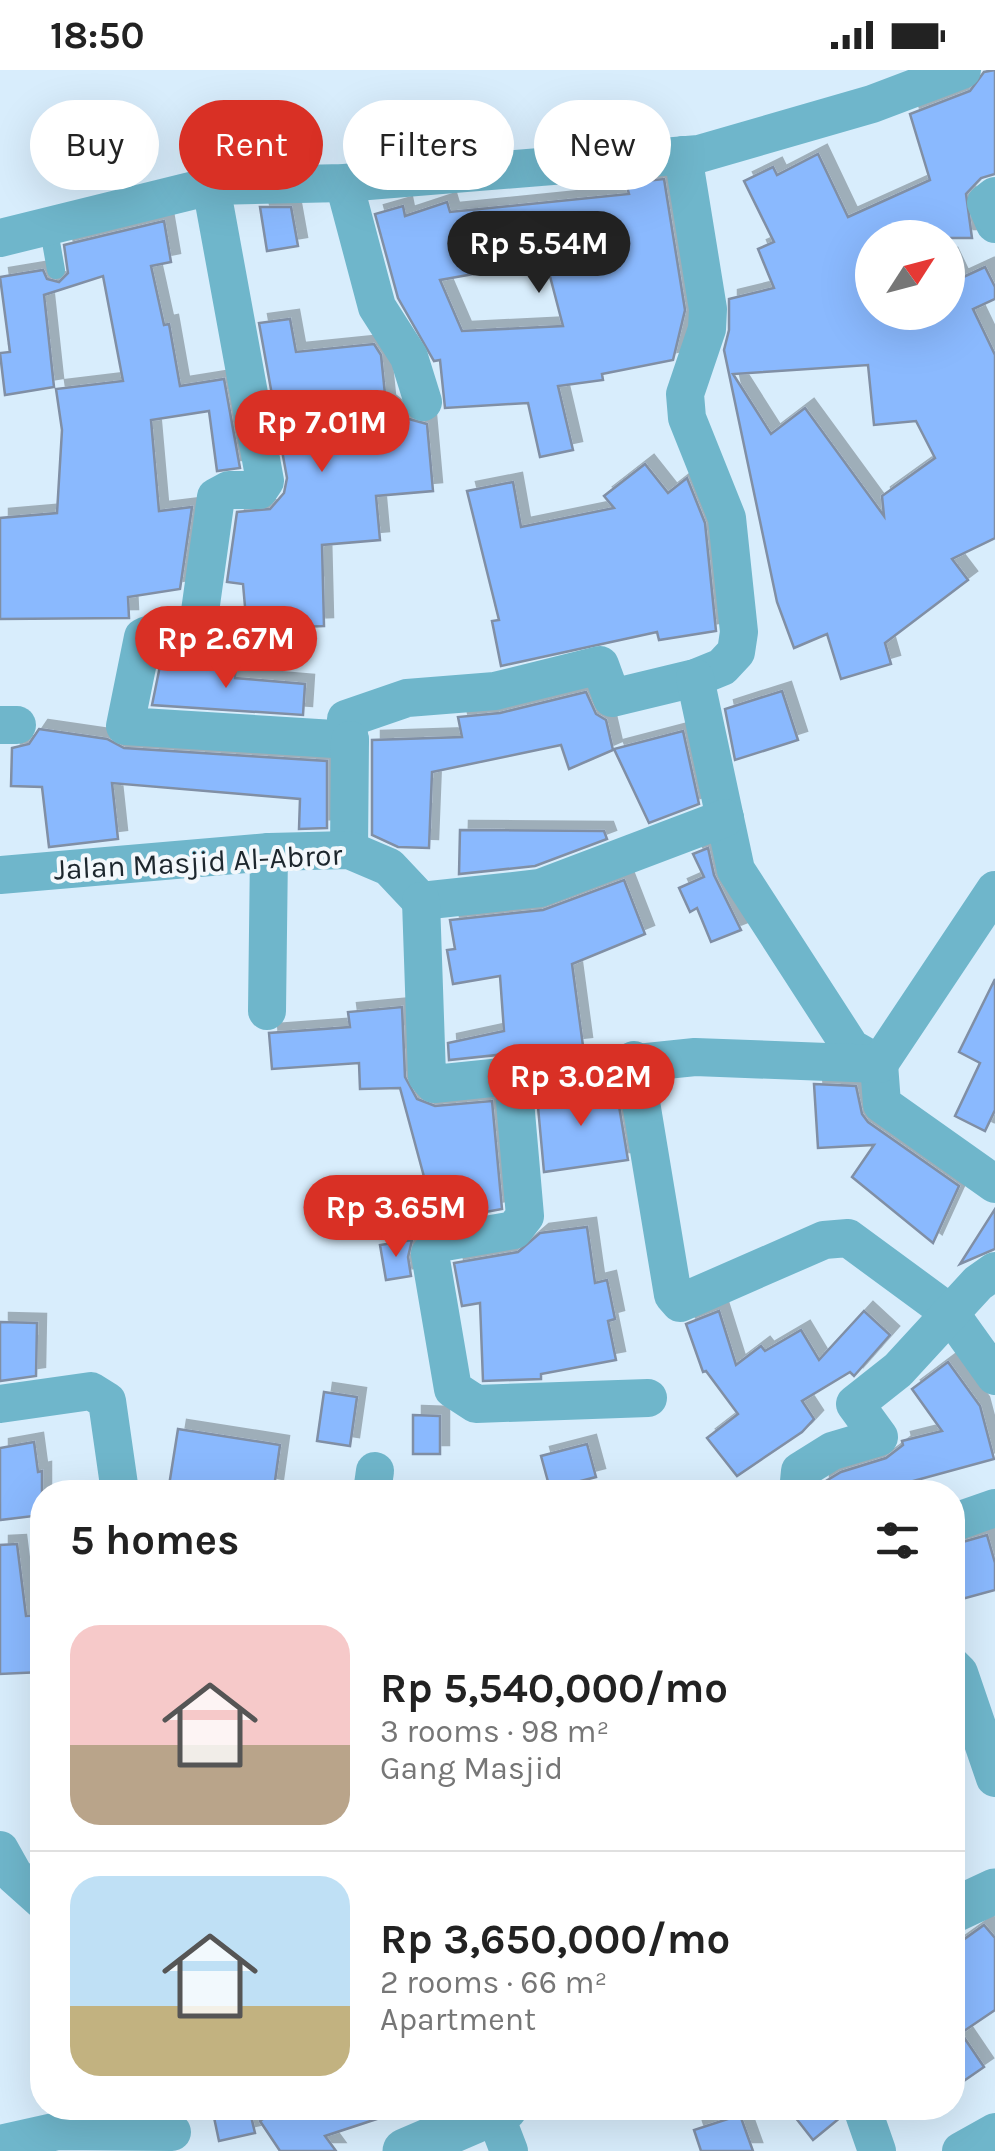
<!DOCTYPE html>
<html lang="en">
<head>
<meta charset="utf-8">
<style>
  body { margin:0; font-family:Karla,sans-serif; background:#f2f2f2; color:#222; height:100vh; display:flex; flex-direction:column; font-size:38px; white-space:nowrap }
  * { box-sizing:border-box; margin:0 }
  p { font-size:32px; color:#767676 }
  .icon { flex:none; width:55px; height:55px; fill:none; stroke:currentColor; stroke-width:2; stroke-linecap:round; stroke-linejoin:round }
  .map { position:relative; flex:1; overflow:hidden }
  .details { position:absolute; left:30px; top:1410px; width:935px; height:640px; display:flex; flex-direction:column; background:#fff; border-radius:40px; box-shadow:0 10px 40px #0002 }
  .details>* { flex:none }
  .hud { position:absolute; left:30px; top:30px; width:935px; height:90px; display:flex; gap:20px }
  .needle { width:65px; rotate:54deg }
  .buttons { position:absolute; left:855px; top:150px; display:grid; gap:20px }
  .buttons a { display:grid; place-items:center; width:110px; height:110px; border-radius:50%; background:#fff; box-shadow:0 10px 40px #0002; font-size:50px }
  .price { position:absolute; translate:-50% -85px; padding:0 22px; border-radius:35px; background:#d93025; color:#fff; font-size:32px; line-height:65px; filter:drop-shadow(0 2px 5px #0008) }
  .price::after { content:''; position:absolute; left:50%; top:60px; width:30px; height:22px; margin-left:-15px; background:inherit; clip-path:polygon(0 0,100% 0,50% 100%) }
  .price.selected { background:#222; color:#fff }
  ul { padding:0; list-style:none }
  li { display:flex; align-items:center; gap:30px; height:250px; padding:0 40px }
  li+li { border-top:2px solid #e0e0e0 }
  li span { display:grid; place-items:center; flex:none; width:280px; height:200px; border-radius:30px; color:#555 }
  li>.icon { margin-inline-start:auto }
  span .icon { width:120px; height:120px; fill:#fffc; stroke-width:1 }
  li b { font-size:42px }
  h2 { display:flex; justify-content:space-between; align-items:center; height:120px; padding:0 40px; font-size:42px }
  .pill { padding:0 35px; border-radius:45px; background:#fff; box-shadow:0 10px 40px #0002; font-size:35px; line-height:90px }
  .pill.selected { background:#d93025; color:#fff }
  .status { display:flex; justify-content:space-between; align-items:center; height:70px; padding:0 50px; background:#fff; direction:ltr }
  .status svg { height:28px; fill:currentColor }
  .map>svg:first-child { display:block }
  .building { fill:#8ab9fe; stroke:#808fa5; stroke-width:2.5; fill-rule:evenodd; filter:url(#shadow) }
  .lines { fill:none; stroke-linecap:round; stroke-linejoin:round }
  .service { stroke:#6fb6cb; stroke-width:18 }
  .minor { stroke:#6fb6cb; stroke-width:38 }
  .tertiary { stroke:#6fb6cb; stroke-width:45 }
  .labels { text-anchor:middle; dominant-baseline:central; stroke-width:8; stroke-linejoin:round; paint-order:stroke }
  .street-label { font-size:30px; fill:#1d272e; stroke:#f3f8fc }
</style>
</head>
<body>
<div class="status"><b>18:50</b><svg viewBox="0 0 49 12"><path d="M0 12V9h3v3zM5 12V6h3v6zM10 12V3h3v9zM15 12V0h3v12zM26 1h20v11H26zM47 4h2v5h-2z"/></svg></div>
<div class="map">
<svg width="995" height="2081" viewBox="0 0 995 2081">
  <defs>
    <filter id="shadow"><feDropShadow dx="9" dy="-9" stdDeviation="0" flood-color="#0004"/></filter>
  </defs>
  <rect width="100%" height="100%" fill="#d8edfc"/>
  <g class="building">
    <path d="M995 0V104L981 108 966 124 972 168H872V242H948V186L959 209 985 197 995 217V229L973 239 995 285V468L952 489 968 510 885 573 891 594 841 609 827 564 794 578 777 532 724 280 729 260V229L774 218 758 179 774 172 744 111 773 97 777 105 818 84 848 147 930 110 910 44 970 21 984 2ZM868 295 874 355 916 351 935 388 882 426 884 446 805 338 771 364 733 304Z"/>
    <path d="M664 109 685 240 673 290 602 304 603 310 558 316 573 380 540 387 528 333 445 338 440 290 434 291 398 228 375 144 403 136 405 146 447 132 450 142 629 124 626 113ZM546 191 563 256 462 261 440 210Z"/>
    <path d="M260 137H291L298 176 267 181Z"/>
    <path d="M164 151 171 192 151 196 164 255 169 254 180 316 224 309 240 398 217 401 209 341 151 350 159 441 192 437 180 519 128 527 129 548 0 549V448L57 443 62 360 56 319 123 311 103 206 44 225 54 317 5 325 0 283 10 282 0 207 43 200 47 209 59 212 68 203 64 175Z"/>
    <path d="M290 249 296 282 374 274 381 285 386 334 402 347 427 354 433 421 376 426 380 470 322 475 324 556 247 559 243 514 227 512 237 442 270 439 284 423 287 408 259 253Z"/>
    <path d="M645 394 668 423 687 408 705 453 716 561 659 570 657 562 501 596 492 551 499 550 467 421 513 412 521 457 614 438 604 426Z"/>
    <path d="M160 596 236 598 235 608 305 614 303 645 152 635Z"/>
    <path d="M782 621 798 670 735 690 725 639Z"/>
    <path d="M586 622 596 644 606 650 613 680 569 699 561 675 432 702 429 778 398 777 372 765V670L462 667 458 647 500 643Z"/>
    <path d="M39 659 107 669 124 678 327 691V758L299 759 300 729 112 713 118 769 49 777 42 717 11 716 12 678 29 674Z"/>
    <path d="M683 661 699 734 649 753 614 679Z"/>
    <path d="M460 760 604 761 607 769 535 796 459 804Z"/>
    <path d="M708 778 714 805 741 860 711 872 697 838 690 842 679 818 704 807 693 784Z"/>
    <path d="M624 810 645 864 572 894 583 976 449 990 448 973 504 961 500 906 453 914 447 880 455 879 450 850 543 840Z"/>
    <path d="M995 909V1040L985 1061 955 1046 980 993 959 982Z"/>
    <path d="M402 937 405 1007 417 1029 435 1036 492 1031 502 1139 436 1151 400 1018 360 1019 359 993 272 999 269 963 350 957 348 942Z"/>
    <path d="M814 1014 856 1016 862 1044 868 1052 959 1116 933 1173 852 1107 874 1075 818 1078Z"/>
    <path d="M616 1018 628 1090 544 1102 537 1026Z"/>
    <path d="M995 1139V1179L960 1194Z"/>
    <path d="M587 1157 595 1213 607 1210 615 1249 608 1251 616 1290 541 1304V1309L483 1311 480 1233 462 1236 454 1193 518 1182 540 1163Z"/>
    <path d="M412 1170 408 1187 411 1206 386 1210 380 1175Z"/>
    <path d="M719 1241 736 1295 761 1276 765 1281 801 1260 819 1290 864 1241 890 1265 854 1306 850 1302 802 1331 814 1349 802 1362 737 1406 707 1368 738 1344 706 1301 703 1302 686 1254Z"/>
    <path d="M0 1252 37 1253 36 1306 0 1311Z"/>
    <path d="M948 1292 980 1336 994 1389 873 1422H821V1414L841 1402 886 1388 903 1375 902 1371 942 1361 912 1319Z"/>
    <path d="M324 1322 357 1327 350 1376 317 1371Z"/>
    <path d="M413 1345 440 1346V1384H413Z"/>
    <path d="M178 1359 280 1375 274 1418 247 1413 245 1422H168Z"/>
    <path d="M34 1372 38 1402 42 1401V1445L0 1450V1378Z"/>
    <path d="M587 1374 596 1407 550 1419 541 1386Z"/>
    <path d="M987 1465 995 1493V1520L962 1529 958 1513 952 1515V1475Z"/>
    <path d="M17 1474 26 1546 42 1545V1602L0 1604V1475Z"/>
    <path d="M984 1855 995 1868V1940L961 1963 984 1997 952 2019V1878Z"/>
    <path d="M212 2038H249L255 2063 219 2071Z"/>
    <path d="M279 2038H395V2043L325 2066 336 2081H280L260 2051Z"/>
    <path d="M788 2038H840L841 2047 813 2070Z"/>
    <path d="M740 2045 753 2081H701L694 2060Z"/>
  </g>
  <g class="lines">
    <path class="service" d="M48 155 56 200"/>
    <g class="minor">
      <path d="M344 113 377 237 409 287 423 332"/>
      <path d="M211 116 265 411 259 420H229L216 427 197 563C179 576 161 557 143 567L125 656 350 670 346 649 407 628 495 621 600 595 612 628 695 608 722 597 736 582 739 562 727 448 687 348 685 324 707 259 708 239 683 85"/>
      <path d="M995 126 986 133 995 154"/>
      <path d="M0 168 211 116 344 113 699 84 872 34 962 0"/>
      <path d="M695 608 736 800 851 978 879 994 882 1034 995 1114"/>
      <path d="M0 655H17"/>
      <path d="M349 780 350 670"/>
      <path d="M0 805 269 782 349 780 389 797 421 831 540 818 725 748"/>
      <path d="M421 831 427 1006 434 1014 695 987 879 994 995 820"/>
      <path d="M267 941 269 782"/>
      <path d="M634 990 673 1225 680 1233 824 1170 848 1168 950 1243 995 1306"/>
      <path d="M513 1008 525 1146 514 1160 439 1173 430 1184 453 1319 476 1334 648 1328"/>
      <path d="M0 1334 91 1321 107 1331 120 1422"/>
      <path d="M372 1422 375 1401"/>
      <path d="M798 1422 800 1401 832 1381 879 1367 855 1334 898 1300 978 1213 995 1201"/>
      <path d="M952 1453 995 1438"/>
      <path d="M952 1596 959 1603 995 1708"/>
      <path d="M0 1780 14 1805 42 1830"/>
      <path d="M862 2038 877 2081"/>
      <path d="M494 2042 509 2081"/>
      <path d="M0 2074 58 2061 172 2062"/>
      <path d="M961 2081 995 2062"/>
    </g>
    <g class="tertiary">
      <path d="M952 1841 995 1821"/>
      <path d="M405 2081 505 2038"/>
    </g>
  </g>
  <g class="labels">
    <g class="street-label">
      <text transform="translate(198 792) rotate(-3)">Jalan Masjid Al-Abror</text>
    </g>
  </g>
</svg>
<div class="buttons">
<a><svg class="needle" viewBox="-14 -14 28 28"><path d="M0-13l5 13h-10z" fill="#e53935"/><path d="M0 13l5-13h-10z" fill="#767676"/></svg></a>
</div>
<b class="price selected" style="left:539px;top:226px">Rp 5.54M</b>
<b class="price" style="left:322px;top:405px">Rp 7.01M</b>
<b class="price" style="left:226px;top:621px">Rp 2.67M</b>
<b class="price" style="left:581px;top:1059px">Rp 3.02M</b>
<b class="price" style="left:396px;top:1190px">Rp 3.65M</b>
<div class="hud">
<a class="pill">Buy</a>
<a class="pill selected">Rent</a>
<a class="pill">Filters</a>
<a class="pill">New</a>
</div>
<section class="details">
<h2>5 homes<svg class="icon" aria-label="filters" viewBox="0 0 24 24"><path d="M4 7h16M4 17h16"/><circle cx="9" cy="7" r="2"/><circle cx="15" cy="17" r="2"/></svg></h2>
<ul>
<li><span style="background:linear-gradient(#f6c9c9 60%,#b9a48a 0)"><svg class="icon" aria-label="home" viewBox="0 0 24 24"><path d="M3 11l9-7 9 7M6 9v11h12V9"/></svg></span><div><b>Rp 5,540,000/mo</b><p>3 rooms · 98 m²</p><p>Gang Masjid</p></div></li>
<li><span style="background:linear-gradient(#bfe0f5 65%,#c2b280 0)"><svg class="icon" aria-label="home" viewBox="0 0 24 24"><path d="M3 11l9-7 9 7M6 9v11h12V9"/></svg></span><div><b>Rp 3,650,000/mo</b><p>2 rooms · 66 m²</p><p>Apartment</p></div></li>
</ul>
</section>
</div>
</body>
</html>
